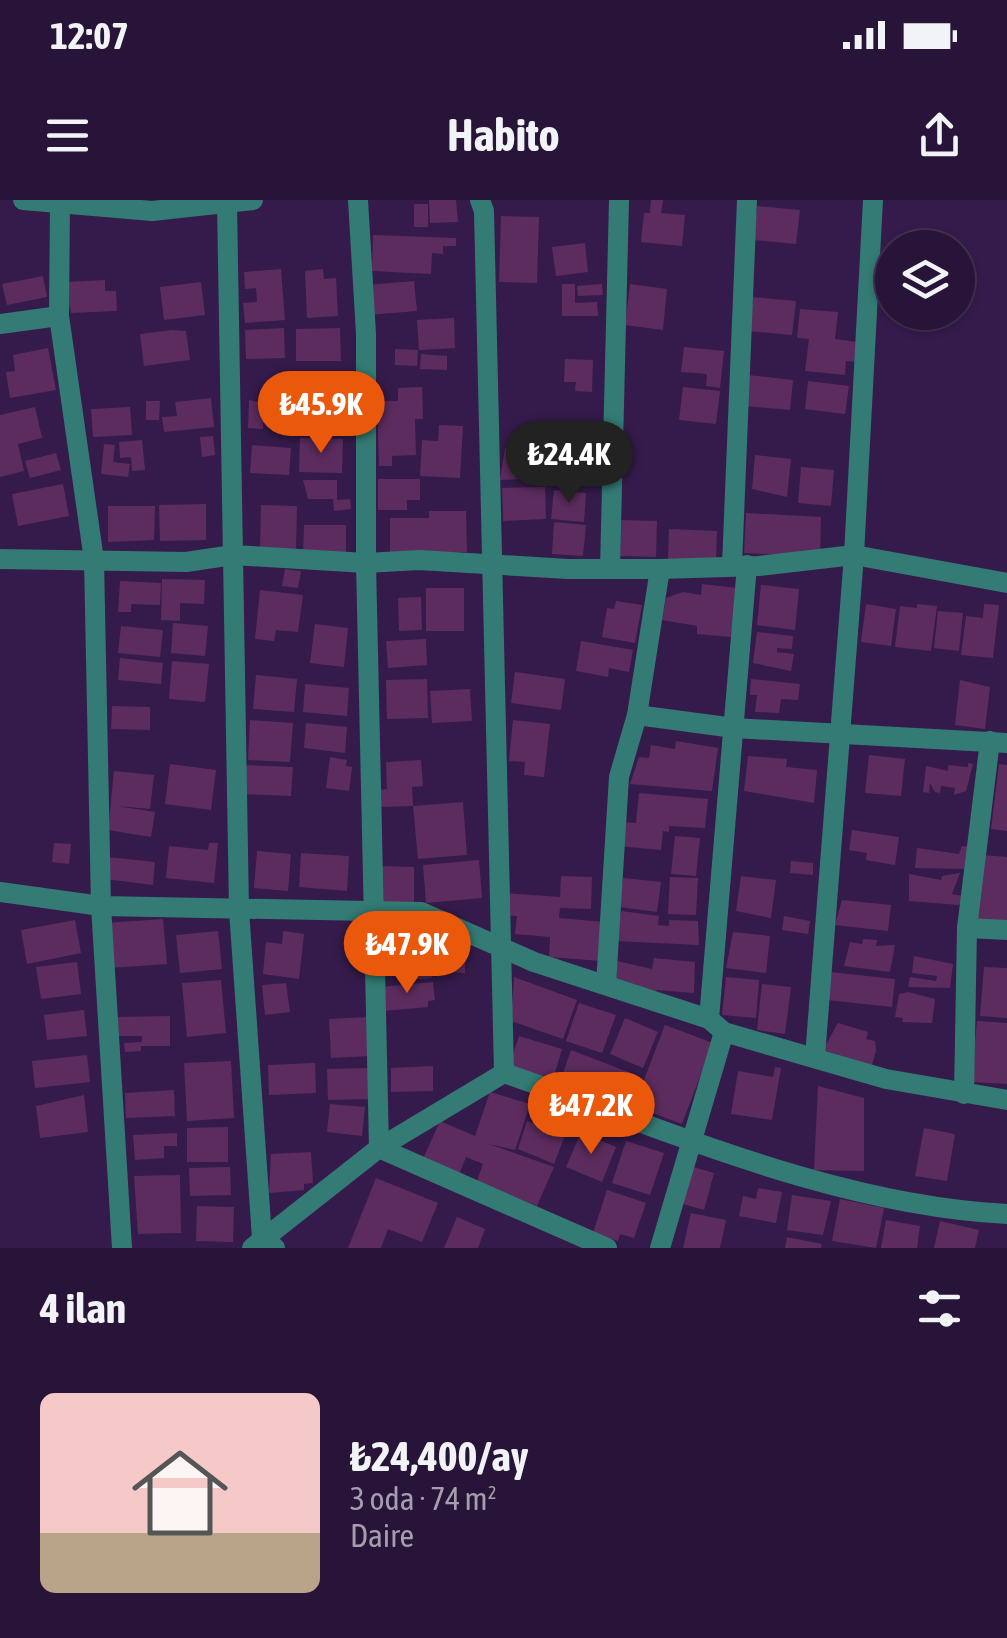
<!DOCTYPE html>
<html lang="tr">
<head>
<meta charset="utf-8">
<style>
  body { margin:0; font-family:"Asap Condensed",sans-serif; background:#301d40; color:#f1f3f6; height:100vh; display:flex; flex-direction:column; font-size:38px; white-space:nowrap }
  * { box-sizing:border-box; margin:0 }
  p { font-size:32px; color:#a59eae }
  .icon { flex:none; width:55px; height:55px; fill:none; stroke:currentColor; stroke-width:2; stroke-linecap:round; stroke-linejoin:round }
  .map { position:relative; height:1048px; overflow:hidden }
  .drawer { display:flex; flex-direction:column; background:#281438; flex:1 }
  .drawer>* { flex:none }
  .tools { position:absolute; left:875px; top:30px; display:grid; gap:20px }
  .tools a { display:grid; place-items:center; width:100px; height:100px; border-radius:50%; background:#281438; box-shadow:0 2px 8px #0004,0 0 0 2px #443353; font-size:50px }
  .price { position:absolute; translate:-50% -85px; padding:0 22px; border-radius:35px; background:#ea580c; color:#fff; font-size:32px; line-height:65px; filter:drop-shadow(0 2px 5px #0008) }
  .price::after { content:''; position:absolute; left:50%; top:60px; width:30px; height:22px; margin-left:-15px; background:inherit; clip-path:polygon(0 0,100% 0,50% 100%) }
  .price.selected { background:#222; color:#fff }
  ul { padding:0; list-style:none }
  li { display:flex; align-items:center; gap:30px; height:250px; padding:0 40px }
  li+li { border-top:2px solid #443353 }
  li span { display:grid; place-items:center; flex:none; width:280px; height:200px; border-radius:15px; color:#555 }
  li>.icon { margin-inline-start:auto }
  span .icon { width:120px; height:120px; fill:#fffc; stroke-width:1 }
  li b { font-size:42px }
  h2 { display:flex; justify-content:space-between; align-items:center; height:120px; padding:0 40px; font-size:42px }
  .status { display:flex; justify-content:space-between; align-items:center; height:70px; padding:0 50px; background:#281438; direction:ltr }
  .status svg { height:28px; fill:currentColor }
  header { display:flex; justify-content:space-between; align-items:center; height:130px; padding:0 40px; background:#281438; font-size:45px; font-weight:700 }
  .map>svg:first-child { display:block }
  .building { fill:#5c2c5e }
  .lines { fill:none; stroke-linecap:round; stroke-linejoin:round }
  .minor { stroke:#337b74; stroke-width:20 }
  .tertiary { stroke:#337b74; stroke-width:20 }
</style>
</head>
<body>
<div class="status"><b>12:07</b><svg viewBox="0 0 49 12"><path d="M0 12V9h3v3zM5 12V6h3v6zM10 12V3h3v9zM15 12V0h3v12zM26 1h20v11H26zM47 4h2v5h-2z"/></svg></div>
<header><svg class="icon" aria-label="menu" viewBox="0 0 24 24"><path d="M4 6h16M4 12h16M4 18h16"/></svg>Habito<svg class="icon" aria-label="share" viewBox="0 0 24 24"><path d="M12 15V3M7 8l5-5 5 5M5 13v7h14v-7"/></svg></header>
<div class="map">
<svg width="1007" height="1048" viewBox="0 0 1007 1048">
  <rect width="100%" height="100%" fill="#351b4b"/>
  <g class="building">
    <path d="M429 0H456L458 22 430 23Z"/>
    <path d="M651 0H663L661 13 685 15 682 46 641 42 644 13H650Z"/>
    <rect x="414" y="4" width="14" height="23"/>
    <path d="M757 6 800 10 796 44 754 40Z"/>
    <path d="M501 16 539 17 537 83 499 82Z"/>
    <path d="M373 35 456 38V46H443V54L432 53 431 74 372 71Z"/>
    <path d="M585 43 588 72 556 76 552 47Z"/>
    <path d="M281 69 285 120 245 123 243 103 257 102 256 88 245 89 244 72Z"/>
    <path d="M323 69 324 79 336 78 338 116 307 118 305 71Z"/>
    <path d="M43 76 47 97 7 105 2 84Z"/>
    <path d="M105 80V91H116L117 111 71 113 65 82Z"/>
    <path d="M414 81 417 111 369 115 366 85Z"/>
    <path d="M201 82 205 115 164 120 160 87Z"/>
    <path d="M562 84H575V103L597 102 598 116H562Z"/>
    <path d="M602 84 603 95 578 96 577 86Z"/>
    <path d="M630 84 667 89 663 130 625 125Z"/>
    <path d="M752 97 796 101 792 135 748 131Z"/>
    <path d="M800 109 838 112 835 139 858 142 856 162 846 161 845 175 805 171 809 139 797 138Z"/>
    <path d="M454 118 455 148 419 150 417 120Z"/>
    <path d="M284 128 285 158 246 159 245 130Z"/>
    <path d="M340 128 341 161H296V129Z"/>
    <path d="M172 130 186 131 190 160 144 166 140 134Z"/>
    <path d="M684 147 724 151 720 188 706 186 707 174 681 172Z"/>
    <path d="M48 148 56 190 10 198 6 172 15 171 13 155Z"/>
    <path d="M395 149 418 150 417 166 395 165Z"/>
    <path d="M421 154 447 156V170L420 169Z"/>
    <path d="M565 159 593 160 592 192 575 191 576 182H564Z"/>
    <path d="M340 173 341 197 295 199 294 174Z"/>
    <path d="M748 175 793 180 790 210 745 206Z"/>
    <path d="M808 181 849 186 845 214 805 209Z"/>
    <path d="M422 187 423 219H415L416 255 392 256V266H379L377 201H398V188Z"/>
    <path d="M683 187 720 191 716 224 679 220Z"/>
    <path d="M211 198 214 227 164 232 162 217 177 216 175 202Z"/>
    <path d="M249 200 278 206 277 218 263 217V229L248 228Z"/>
    <path d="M146 201H160L159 220H146Z"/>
    <path d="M35 207 42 238 18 244 24 271 0 277V215Z"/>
    <path d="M130 207 132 235 93 237 91 209Z"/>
    <path d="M439 225 463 226 460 278 420 276 422 240 438 241Z"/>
    <path d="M213 236 215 255 202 257 200 237Z"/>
    <path d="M300 238 343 239 342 273 299 272Z"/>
    <path d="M142 240 145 270 132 271 131 257 120 258 119 242Z"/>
    <path d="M104 244 115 245 113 262 130 264 128 277 101 274Z"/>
    <path d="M252 245 291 248 289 275 250 273Z"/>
    <path d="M541 246 543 278 500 280 505 248Z"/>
    <path d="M547 246 593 249 591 279 545 276Z"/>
    <path d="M56 253 61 270 30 278 25 261Z"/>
    <path d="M755 255 791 259 787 297 752 289Z"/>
    <path d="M801 267 834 270 831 306 798 303Z"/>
    <path d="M378 279H420V300H407V310H378Z"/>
    <path d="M303 280H337V300L350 299 351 309 334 311 333 299H308Z"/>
    <path d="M63 284 69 316 18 326 12 294Z"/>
    <path d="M545 287 546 319 503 321 502 288Z"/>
    <path d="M554 290 586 293 584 322 551 319Z"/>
    <path d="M206 304V340L160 341 159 305Z"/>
    <path d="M261 305 297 306 296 349H260Z"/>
    <path d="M108 306H155L154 340 108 342Z"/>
    <path d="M429 311H466L467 352H390V318H429Z"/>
    <path d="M746 313 821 317 820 357 744 353Z"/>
    <path d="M621 320 657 321 656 357 620 356Z"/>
    <path d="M554 322 586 325 583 356 552 354Z"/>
    <path d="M304 325H346V355H303Z"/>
    <path d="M669 329 717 331 716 360 668 359Z"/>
    <path d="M285 369 301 371 298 388 282 386Z"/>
    <path d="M162 379 205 380 204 404 180 403V421L161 420Z"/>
    <path d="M120 381 161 383 160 405 131 404V412H118Z"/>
    <path d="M702 384 737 388 731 437 697 434V426L662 420 666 398 683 392 701 395Z"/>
    <path d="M761 385 799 389 795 430 757 425Z"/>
    <rect x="426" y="388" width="38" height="43"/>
    <path d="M260 390 303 395 298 432 276 430 274 441 255 439Z"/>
    <path d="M421 397 422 430 399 431 398 398Z"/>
    <path d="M616 401 642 405 635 443 602 437 607 408 614 409Z"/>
    <path d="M866 404 896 409 891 446 861 442Z"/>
    <path d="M917 404 937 406 931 451 895 447 900 406 917 408Z"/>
    <path d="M984 404 999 405 993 458 961 455 966 416 983 418Z"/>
    <path d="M938 411 963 413 959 451 934 448Z"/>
    <path d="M173 423 208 426 205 456 171 453Z"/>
    <path d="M315 424 348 428 344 467 310 463Z"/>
    <path d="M121 426 163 430 160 457 118 453Z"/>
    <path d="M757 432 793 436 792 449 777 448V452L794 454 791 471 753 463Z"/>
    <path d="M426 439 427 465 388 468 386 441Z"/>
    <path d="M581 441 633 450 629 472 609 468 608 477 576 471Z"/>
    <path d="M120 458 163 463 161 484 118 480Z"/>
    <path d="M172 461 209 464 205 502 169 499Z"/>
    <path d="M515 472 565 479 561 510 511 503Z"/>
    <path d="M256 475 297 479 294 512 253 509Z"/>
    <path d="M427 479 428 518 387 519 386 480Z"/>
    <path d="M751 479 800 484 798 500 781 499 779 513 755 512 757 495H750Z"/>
    <path d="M960 480 990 487 985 529 955 525Z"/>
    <path d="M305 484 349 488 347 516 303 512Z"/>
    <path d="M470 489 472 521 432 523 430 491Z"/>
    <path d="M112 506 150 507V530L111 529Z"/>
    <path d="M250 520 293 523 290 562 248 560Z"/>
    <path d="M513 520 550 524 544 577 524 575 525 562 509 561Z"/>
    <path d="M306 523 347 527 345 553 304 548Z"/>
    <path d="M676 541 718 548 712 591 630 584 639 557 649 558 651 545 675 549Z"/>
    <path d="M869 555 905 559 901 596 865 593Z"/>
    <path d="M748 556 787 559 786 567 817 570 814 603 744 591Z"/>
    <path d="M330 557 347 560 346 566 352 567 349 591 326 588Z"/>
    <path d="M421 560 423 586 412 587 413 606 380 607 379 590 387 589 386 562Z"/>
    <path d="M968 563 973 564 966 591 954 595 955 588 941 586 940 593 935 592 930 583 929 593 923 592 926 566 948 571V565L968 567Z"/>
    <path d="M170 564 216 570 211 610 165 604Z"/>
    <path d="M999 564 1007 565V631L991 629Z"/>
    <path d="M244 565 293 567 291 596 243 594Z"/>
    <path d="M114 571 154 575 150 609 117 606 155 612 151 637 108 630Z"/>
    <path d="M639 593 708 599 705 628 669 626V632L663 631 661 650 618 646 620 622 636 623Z"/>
    <path d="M463 602 467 655 418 659 413 606Z"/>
    <path d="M852 630 899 637 895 665 866 660 867 653 849 650Z"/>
    <path d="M675 636 700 638 696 676 671 674Z"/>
    <path d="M54 643 71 644 69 664 52 662Z"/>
    <path d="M209 643H218L214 683 166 678 169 646 208 650Z"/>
    <path d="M962 646 973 647 970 669 915 668 917 648 959 654Z"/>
    <path d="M257 651 291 654 288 691 254 688Z"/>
    <path d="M301 653 349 656 347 691 299 687Z"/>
    <path d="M983 655 1007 657V726L977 723Z"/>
    <path d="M108 657 155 662 153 685 105 679Z"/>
    <path d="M479 660 482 698 426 703 423 665Z"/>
    <path d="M791 661 813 663V675L790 673Z"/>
    <path d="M377 666 414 667V704L377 703Z"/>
    <path d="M960 673 952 694 963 696 959 705 909 701V674L941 680 942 676Z"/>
    <path d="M561 676 592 677 591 709 560 708 559 718 604 722 601 761 549 757 550 737 515 734 517 716 502 715 504 693 560 697Z"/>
    <path d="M741 676 776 680 771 718 736 711Z"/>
    <path d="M670 677 698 678 696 715 668 714Z"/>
    <path d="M623 678 661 682 657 712 619 707Z"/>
    <path d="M842 700 891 705 888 731 835 725Z"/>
    <path d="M621 711 659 716 658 725 669 726V720L698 721 699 745 617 741Z"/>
    <path d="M784 716 810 721 808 734 782 730Z"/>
    <path d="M163 719 167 764 109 768 105 723Z"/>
    <path d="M75 720 81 753 27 764 21 730Z"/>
    <path d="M218 731 222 769 180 773 176 735Z"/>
    <path d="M283 731 304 734 299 779 263 774 266 742 282 744Z"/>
    <path d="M733 732 770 736 766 773 726 768Z"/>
    <path d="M863 739 877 740 876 746 895 745 890 772 844 766 850 742 862 744Z"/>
    <path d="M436 741H465V773L435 772Z"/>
    <path d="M914 756 953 764 950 788 908 787 910 777 936 781 937 776 912 773Z"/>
    <path d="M430 757 432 778 407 780 406 772 385 775 384 762Z"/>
    <path d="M654 758 695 762 694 793 656 790 655 795 616 782 617 761 652 769Z"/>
    <path d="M77 762 81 794 41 799 36 767Z"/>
    <path d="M984 767 1007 768V818L980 816Z"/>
    <path d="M830 772 895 779 892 807 827 800Z"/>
    <path d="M514 777 577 800 563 839 511 821Z"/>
    <path d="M726 777 759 780 756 818 722 815Z"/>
    <path d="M221 780 226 833 187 837 182 783Z"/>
    <path d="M433 782 435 800 428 801V807L383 811 381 787Z"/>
    <path d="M286 783 290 812 265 815 262 785Z"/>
    <path d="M762 784 791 787 785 834 757 830Z"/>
    <path d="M908 792 935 799 932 823 902 822 903 818 895 817 899 794Z"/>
    <path d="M579 803 616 815 602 853 566 841Z"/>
    <path d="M84 810 87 836 47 840 44 815Z"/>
    <path d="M170 816V846H141V851L125 852 124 843 142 842V836H116V817Z"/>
    <path d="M369 817 371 856 331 858 329 819Z"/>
    <path d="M625 818 658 832 643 868 610 854Z"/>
    <path d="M977 821 1007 823V884L971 882Z"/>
    <path d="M838 823 868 832 866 839 875 841 876 851 872 865 823 850Z"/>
    <path d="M665 825 713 843 682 924 634 906Z"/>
    <path d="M519 836 562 849 552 883 508 870Z"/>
    <path d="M571 850 636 875 623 909 559 885Z"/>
    <path d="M87 855 90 882 35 888 32 861Z"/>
    <path d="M231 861 234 918 187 921 184 863Z"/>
    <path d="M315 863 316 893 269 895 268 865Z"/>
    <path d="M433 866V891L391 892V868Z"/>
    <path d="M775 867 781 868 772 920 731 914 738 871 773 877Z"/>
    <path d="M368 868V899L328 900 327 869Z"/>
    <path d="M818 886 864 898V971L814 970Z"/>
    <path d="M174 890 175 916 126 918 125 893Z"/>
    <path d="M490 892 530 904 515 950 489 944 554 967 537 1006 477 981 483 964 466 957 458 977 422 961 440 921 475 936Z"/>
    <path d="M84 895 88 932 40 938 36 906Z"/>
    <path d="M330 904 365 907 362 936 327 932Z"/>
    <path d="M527 921 550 930 554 921 569 925 554 964 518 949Z"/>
    <path d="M228 927V962H187V928Z"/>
    <path d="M924 928 955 934 947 981 915 976Z"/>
    <path d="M581 932 616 947 602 982 566 967Z"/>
    <path d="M177 933V946H164V958L135 960 133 935Z"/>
    <path d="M626 941 664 953 650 995 612 983Z"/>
    <path d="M311 952 313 983 304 984V990L269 993 271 954Z"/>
    <path d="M230 967 231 995 190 996 189 968Z"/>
    <path d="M693 967 714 973 704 1010 683 1004Z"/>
    <path d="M180 975 181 1033 138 1034 134 976Z"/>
    <path d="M376 978 438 1003 422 1042 388 1029 381 1048H348Z"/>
    <path d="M758 988 782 992 776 1023 739 1016 743 996 756 999Z"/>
    <path d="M607 990 646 1003 634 1038 620 1034 618 1041 593 1033Z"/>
    <path d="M792 995 831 1001 823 1035 787 1030Z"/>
    <path d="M840 999 884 1008 876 1048 832 1041Z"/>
    <path d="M197 1006 234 1007 233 1042 196 1041Z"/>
    <path d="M691 1013 726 1020 720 1048H683Z"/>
    <path d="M457 1017 485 1029 478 1048H444Z"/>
    <path d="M886 1020 920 1026 917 1048H881Z"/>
    <path d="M940 1021 979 1030 975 1048H934Z"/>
    <path d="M787 1037 822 1044 821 1048H785Z"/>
  </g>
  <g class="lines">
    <g class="minor">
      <path d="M23 0 152 11 253 0"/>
      <path d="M358 0 366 134V363L379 948"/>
      <path d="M227 3 239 710 262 1038 275 1048"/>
      <path d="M60 4 59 116 94 360 101 706"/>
      <path d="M0 124 59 116"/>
      <path d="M0 359 186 362 233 355 366 363 419 360 568 369H660L759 366 854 355 1007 383"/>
      <path d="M732 365 747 0"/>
      <path d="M610 369 619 0"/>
      <path d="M637 515 734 528 1007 543"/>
      <path d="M967 728 1007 730"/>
      <path d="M606 785 619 577 637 515 660 369"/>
      <path d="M709 819 747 365"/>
      <path d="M815 857 854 355 873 0"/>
      <path d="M504 873C666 929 833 1005 1007 1014"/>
      <path d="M964 894 967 728 990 541"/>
      <path d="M379 948 607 1048"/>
      <path d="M252 1048 379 948 504 873 484 11 480 0"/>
      <path d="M660 1048 724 832"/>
    </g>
    <g class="tertiary">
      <path d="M0 692 101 706 421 712 534 762 709 819 724 832 886 879 1007 900"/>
      <path d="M101 706 122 1048"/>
    </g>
  </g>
</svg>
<div class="tools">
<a><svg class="icon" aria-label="layers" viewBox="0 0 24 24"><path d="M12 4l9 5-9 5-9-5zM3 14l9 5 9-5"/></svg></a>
</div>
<b class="price" style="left:321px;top:256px">₺45.9K</b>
<b class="price selected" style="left:569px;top:306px">₺24.4K</b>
<b class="price" style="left:407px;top:796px">₺47.9K</b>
<b class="price" style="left:591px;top:957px">₺47.2K</b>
</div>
<section class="drawer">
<h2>4 ilan<svg class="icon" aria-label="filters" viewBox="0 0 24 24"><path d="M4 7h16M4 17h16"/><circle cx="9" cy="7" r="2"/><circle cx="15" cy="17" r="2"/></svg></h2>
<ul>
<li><span style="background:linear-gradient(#f6c9c9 70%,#b9a48a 0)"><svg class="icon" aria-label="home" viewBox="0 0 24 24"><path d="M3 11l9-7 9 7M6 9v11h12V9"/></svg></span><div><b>₺24,400/ay</b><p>3 oda · 74 m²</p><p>Daire</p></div></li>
</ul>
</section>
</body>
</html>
